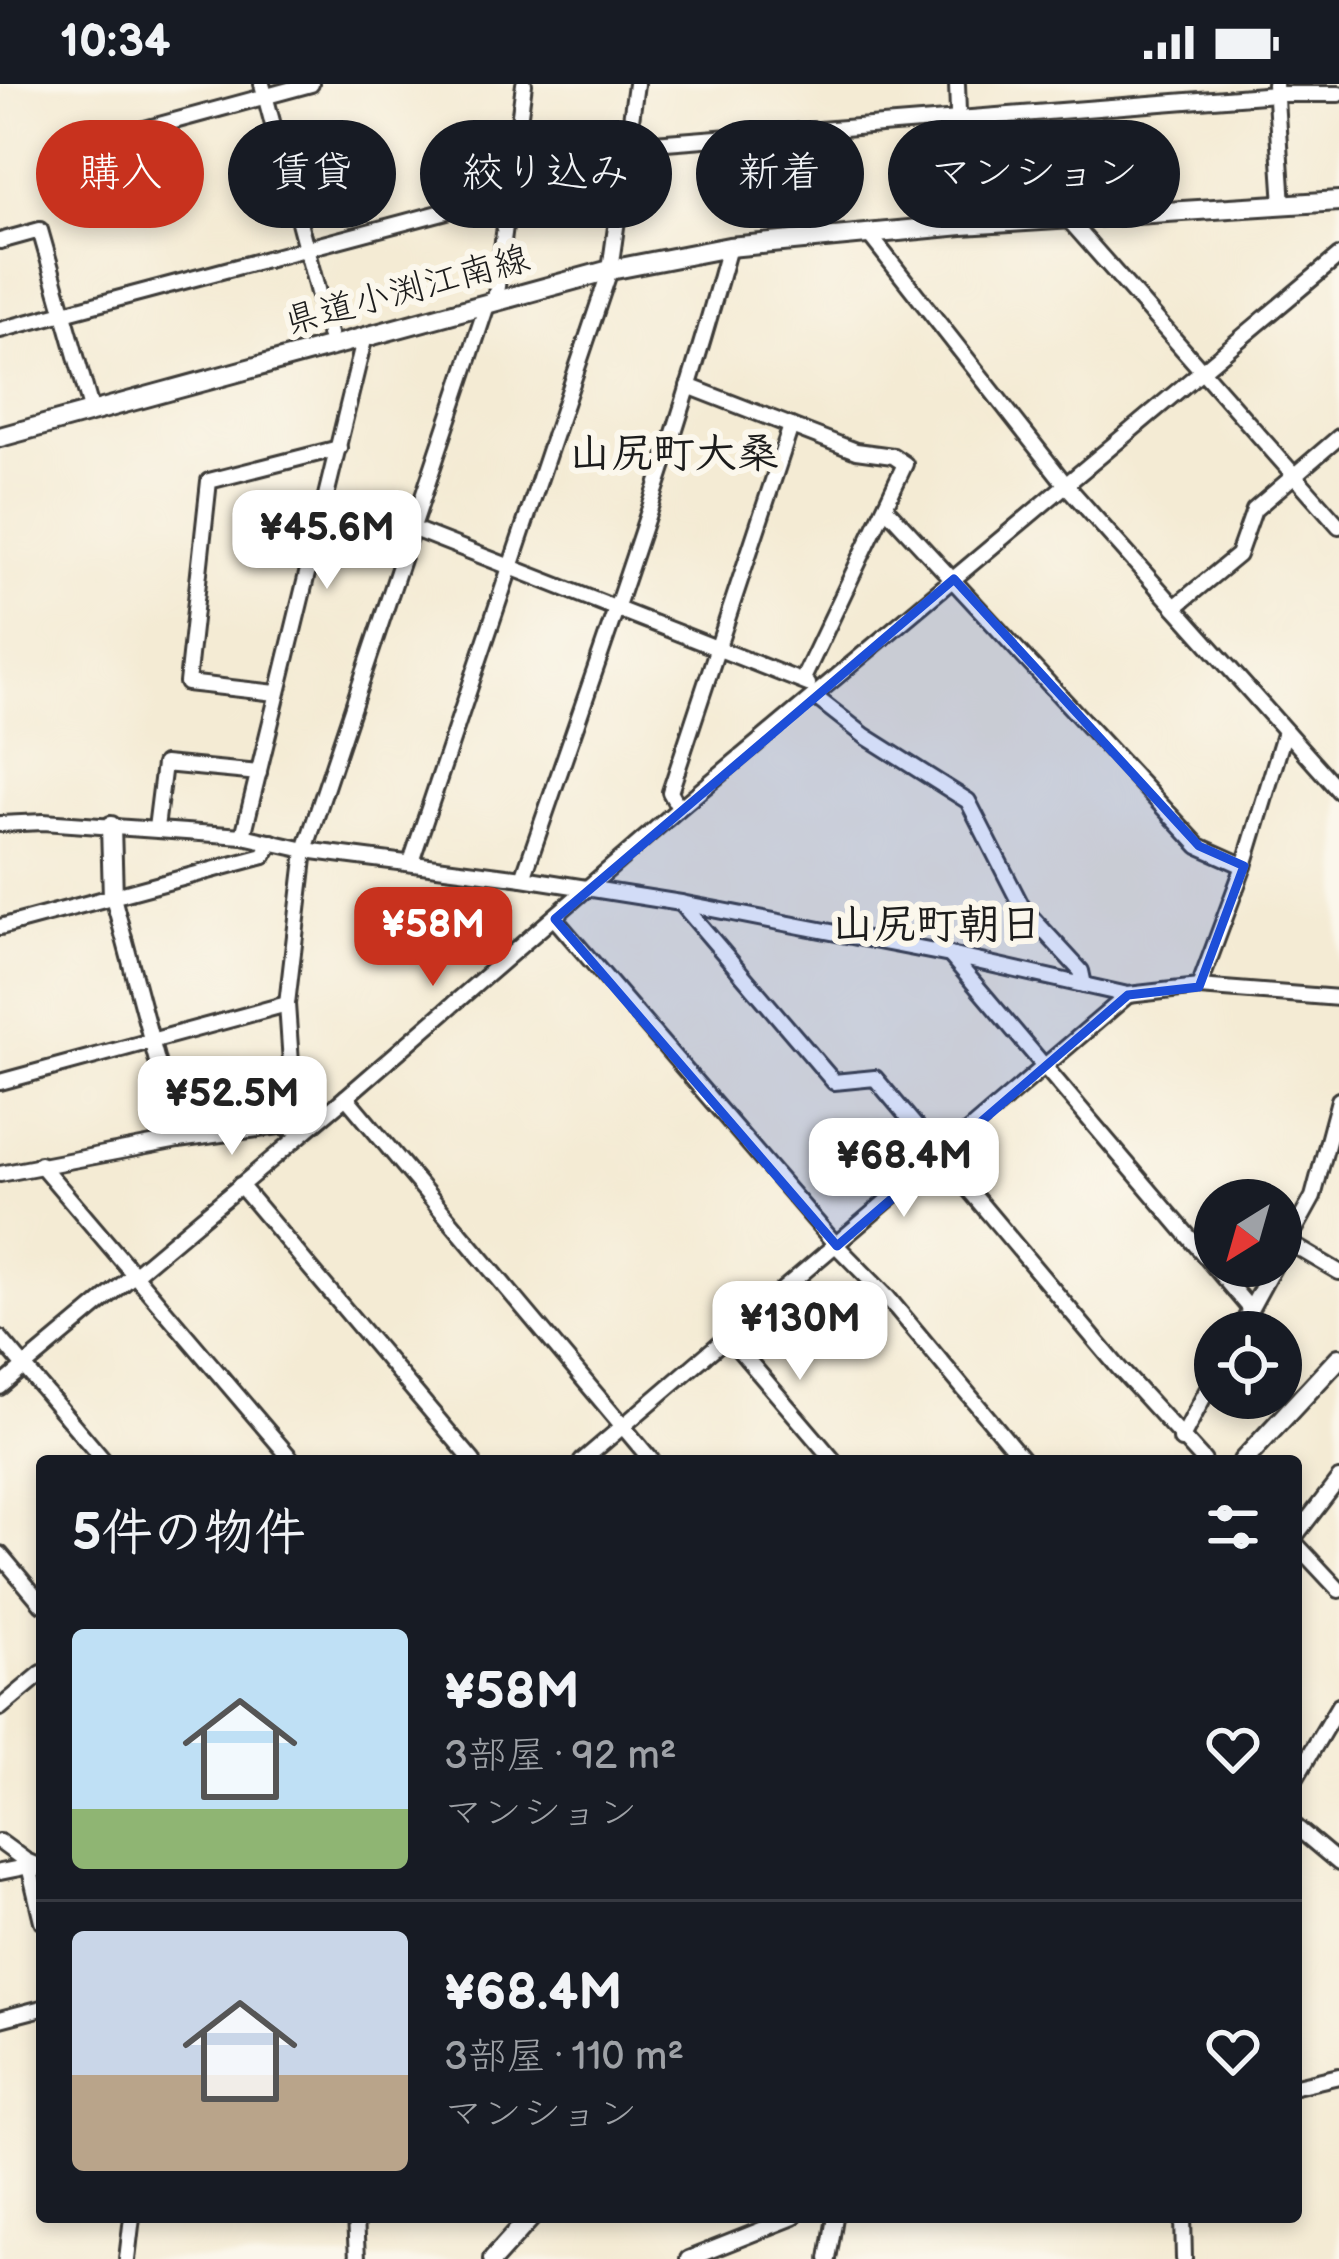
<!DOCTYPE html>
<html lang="ja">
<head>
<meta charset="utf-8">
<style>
  body { margin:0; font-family:"Balsamiq Sans","Klee One",sans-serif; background:#20242c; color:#f1f3f6; height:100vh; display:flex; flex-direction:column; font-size:45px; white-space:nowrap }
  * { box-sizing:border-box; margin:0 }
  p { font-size:39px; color:#9ea1a6 }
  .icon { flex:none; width:66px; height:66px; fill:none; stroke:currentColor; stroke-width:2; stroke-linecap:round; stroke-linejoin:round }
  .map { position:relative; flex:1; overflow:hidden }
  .drawer { position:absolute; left:36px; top:1371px; width:1266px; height:768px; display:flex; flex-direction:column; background:#171b24; border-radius:12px; box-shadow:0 6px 18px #0003 }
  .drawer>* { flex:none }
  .guide { position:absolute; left:36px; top:36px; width:1269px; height:108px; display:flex; gap:24px }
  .needle { width:78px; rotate:217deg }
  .buttons { position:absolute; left:1194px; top:1095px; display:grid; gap:24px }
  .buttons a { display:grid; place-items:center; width:108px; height:108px; border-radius:50%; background:#171b24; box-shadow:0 6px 18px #0003; font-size:60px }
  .price { position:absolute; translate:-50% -102px; padding:0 27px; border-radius:24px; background:#fff; color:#222; font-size:39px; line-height:78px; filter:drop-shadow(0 3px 6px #0008) }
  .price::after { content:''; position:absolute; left:50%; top:72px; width:36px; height:27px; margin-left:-18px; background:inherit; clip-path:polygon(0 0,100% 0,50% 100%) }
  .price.on { background:#c8321e; color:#fff }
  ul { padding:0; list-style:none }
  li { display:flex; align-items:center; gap:36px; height:300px; padding:0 36px }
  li+li { border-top:3px solid #363941 }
  li span { display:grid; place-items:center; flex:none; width:336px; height:240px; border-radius:12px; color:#555 }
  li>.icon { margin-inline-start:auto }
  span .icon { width:144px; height:144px; fill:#fffc; stroke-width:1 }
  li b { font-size:51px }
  h2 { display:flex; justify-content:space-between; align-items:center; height:144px; padding:0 36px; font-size:51px }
  .pill { padding:0 42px; border-radius:54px; background:#171b24; box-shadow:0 6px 18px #0003; font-size:42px; line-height:108px }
  .pill.on { background:#c8321e; color:#fff }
  .status { display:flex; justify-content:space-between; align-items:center; height:84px; padding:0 60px; background:#171b24; direction:ltr }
  .status svg { height:33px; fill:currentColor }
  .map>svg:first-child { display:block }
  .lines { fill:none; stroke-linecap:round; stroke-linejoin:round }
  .street-casing { stroke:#3c3b38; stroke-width:20 }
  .secondary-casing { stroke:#3c3b38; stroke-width:24 }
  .street { stroke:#fff; stroke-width:14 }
  .secondary { stroke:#fff; stroke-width:18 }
  .marked { fill:#1d4ed8; fill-opacity:0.2; stroke:#1d4ed8; stroke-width:9; stroke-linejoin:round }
  .labels { text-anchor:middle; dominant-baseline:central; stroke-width:12; stroke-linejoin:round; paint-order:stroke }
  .street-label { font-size:36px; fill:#1c1c1c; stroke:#fbf7ec }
  .quarter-label { font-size:42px; font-weight:bold; fill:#1c1c1c; stroke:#fbf7ec }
</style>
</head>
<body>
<div class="status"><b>10:34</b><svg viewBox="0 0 49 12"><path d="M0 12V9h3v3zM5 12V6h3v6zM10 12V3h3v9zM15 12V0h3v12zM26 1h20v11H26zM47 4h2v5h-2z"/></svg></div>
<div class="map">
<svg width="1339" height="2175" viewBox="0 0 1339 2175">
  <rect width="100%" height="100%" fill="#fbf7ec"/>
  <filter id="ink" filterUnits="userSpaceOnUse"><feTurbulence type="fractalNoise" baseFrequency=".00833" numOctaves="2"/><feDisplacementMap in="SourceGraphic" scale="24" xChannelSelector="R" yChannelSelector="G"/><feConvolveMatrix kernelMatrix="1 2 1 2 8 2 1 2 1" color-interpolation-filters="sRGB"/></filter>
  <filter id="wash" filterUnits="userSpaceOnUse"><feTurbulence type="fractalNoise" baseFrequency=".004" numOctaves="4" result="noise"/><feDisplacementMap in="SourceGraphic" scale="48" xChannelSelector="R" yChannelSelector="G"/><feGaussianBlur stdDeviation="2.7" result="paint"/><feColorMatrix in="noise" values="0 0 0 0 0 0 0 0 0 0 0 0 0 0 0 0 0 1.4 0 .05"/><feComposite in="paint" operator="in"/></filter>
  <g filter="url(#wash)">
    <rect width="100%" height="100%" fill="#f4ebd4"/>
  </g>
  <g filter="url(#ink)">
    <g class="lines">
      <g class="street-casing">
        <g id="street">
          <path d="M262 0 332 261"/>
          <path d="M957 0 962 141"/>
          <path d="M1275 0 1283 121"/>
          <path d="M628 61 1276 10H1339"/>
          <path d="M56 69 311 0"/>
          <path d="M1069 136 1339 442"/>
          <path d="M868 149 1066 401 1339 707"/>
          <path d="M0 157 40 146 92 328"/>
          <path d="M495 217 524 0"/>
          <path d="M0 246 507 111"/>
          <path d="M688 302 856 367 893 372 905 380 802 597"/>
          <path d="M886 424 1199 762 1244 782"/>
          <path d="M411 444 808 600"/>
          <path d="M1175 523 1238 471 1254 426 1339 353"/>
          <path d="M276 609 187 599 209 397 339 364"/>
          <path d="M814 612 865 652 968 717 1022 823 1081 887 1084 901"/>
          <path d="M679 724 670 708 791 342"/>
          <path d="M0 740 43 738 243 752 305 766 523 794 681 819 950 871 1128 911 1199 903 1339 914"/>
          <path d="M156 744 164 680 259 689"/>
          <path d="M243 752 365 252"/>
          <path d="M411 778 610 186 636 0"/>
          <path d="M523 794C595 585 671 376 729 163"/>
          <path d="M113 813 178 1056"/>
          <path d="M681 819 834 998 875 994 1118 1283 1204 1377"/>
          <path d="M555 835 837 1162 888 1214 1024 1377"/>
          <path d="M0 843 264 772 272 758"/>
          <path d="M950 871 1250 1225"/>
          <path d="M1199 903 1244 782 1285 647"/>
          <path d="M0 998 287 920"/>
          <path d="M346 1013 652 1377"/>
          <path d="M304 1045 291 979 287 920 305 766 487 221"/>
          <path d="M40 1080 293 1377"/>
          <path d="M0 1090 178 1056 280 1042 304 1045"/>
          <path d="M240 1101 473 1377"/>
          <path d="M1288 1158 1339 1188"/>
          <path d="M1281 1171 1313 1113 1339 1016"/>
          <path d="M1238 1248 1274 1182"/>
          <path d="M0 1254 104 1377"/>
          <path d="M729 1254 834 1377"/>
          <path d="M0 1303 346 1013 675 728 1339 172"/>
          <path d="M1181 1356 1215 1291"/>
          <path d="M582 1377 1128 911"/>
          <path d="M1296 1451 1339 1395"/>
          <path d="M1296 1460 1339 1506"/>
          <path d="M0 1470 42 1520"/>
          <path d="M0 1624 42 1589"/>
          <path d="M1296 1694 1339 1621"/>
          <path d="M1296 1743 1339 1779"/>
          <path d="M0 1758 26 1777 42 1784"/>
          <path d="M29 1782 42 1837"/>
          <path d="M0 1788 35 1781"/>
          <path d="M0 1935 42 1924"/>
          <path d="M1296 2002 1339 1992"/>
          <path d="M355 2133 357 2175"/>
          <path d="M1183 2133 1184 2175"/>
          <path d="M127 2175 132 2133"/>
          <path d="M688 2175 794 2133"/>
          <path d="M828 2175 835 2133"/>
        </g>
      </g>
      <g class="secondary-casing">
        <g id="secondary">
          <path d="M0 353 610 186 729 163 962 141 1339 117"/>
          <path d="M111 742 113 813"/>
          <path d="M1243 1377 1339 1274"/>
          <path d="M493 2175 531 2133"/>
        </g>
      </g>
      <use href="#street" class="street"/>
      <use href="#secondary" class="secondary"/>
    </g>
  </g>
  <path class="marked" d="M954 495 1199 762 1244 782 1199 903 1128 911 837 1162 555 835Z"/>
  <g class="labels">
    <g class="street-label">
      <text transform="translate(407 207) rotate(-15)">県道小渕江南線</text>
    </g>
    <g class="quarter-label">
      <text x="674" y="370">山尻町大桑</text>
      <text x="937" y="841">山尻町朝日</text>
    </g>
  </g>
</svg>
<div class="buttons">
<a><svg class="needle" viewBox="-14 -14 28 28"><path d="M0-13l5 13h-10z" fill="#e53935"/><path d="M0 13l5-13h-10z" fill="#9ea1a6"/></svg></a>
<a><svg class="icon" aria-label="locate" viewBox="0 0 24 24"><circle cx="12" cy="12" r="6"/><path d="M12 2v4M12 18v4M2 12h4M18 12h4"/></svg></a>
</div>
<b class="price" style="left:327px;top:508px">¥45.6M</b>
<b class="price on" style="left:433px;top:905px">¥58M</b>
<b class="price" style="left:232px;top:1074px">¥52.5M</b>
<b class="price" style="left:904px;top:1136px">¥68.4M</b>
<b class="price" style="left:800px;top:1299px">¥130M</b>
<div class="guide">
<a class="pill on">購入</a>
<a class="pill">賃貸</a>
<a class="pill">絞り込み</a>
<a class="pill">新着</a>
<a class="pill">マンション</a>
</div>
<section class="drawer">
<h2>5件の物件<svg class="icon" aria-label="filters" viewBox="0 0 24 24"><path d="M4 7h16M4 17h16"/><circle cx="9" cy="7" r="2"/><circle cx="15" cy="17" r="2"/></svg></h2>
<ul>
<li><span style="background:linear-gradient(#bfe0f5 75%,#8fb573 0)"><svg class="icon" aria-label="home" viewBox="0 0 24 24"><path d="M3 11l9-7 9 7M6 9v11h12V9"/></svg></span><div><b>¥58M</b><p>3部屋 · 92 m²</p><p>マンション</p></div><svg class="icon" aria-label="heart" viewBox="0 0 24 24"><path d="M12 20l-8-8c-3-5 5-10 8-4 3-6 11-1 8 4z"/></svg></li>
<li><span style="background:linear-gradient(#c9d6e8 60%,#b9a48a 0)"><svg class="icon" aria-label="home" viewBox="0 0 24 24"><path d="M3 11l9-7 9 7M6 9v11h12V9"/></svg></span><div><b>¥68.4M</b><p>3部屋 · 110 m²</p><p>マンション</p></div><svg class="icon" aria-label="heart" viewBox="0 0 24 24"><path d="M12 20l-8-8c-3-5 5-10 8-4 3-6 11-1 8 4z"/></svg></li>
</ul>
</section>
</div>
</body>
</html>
